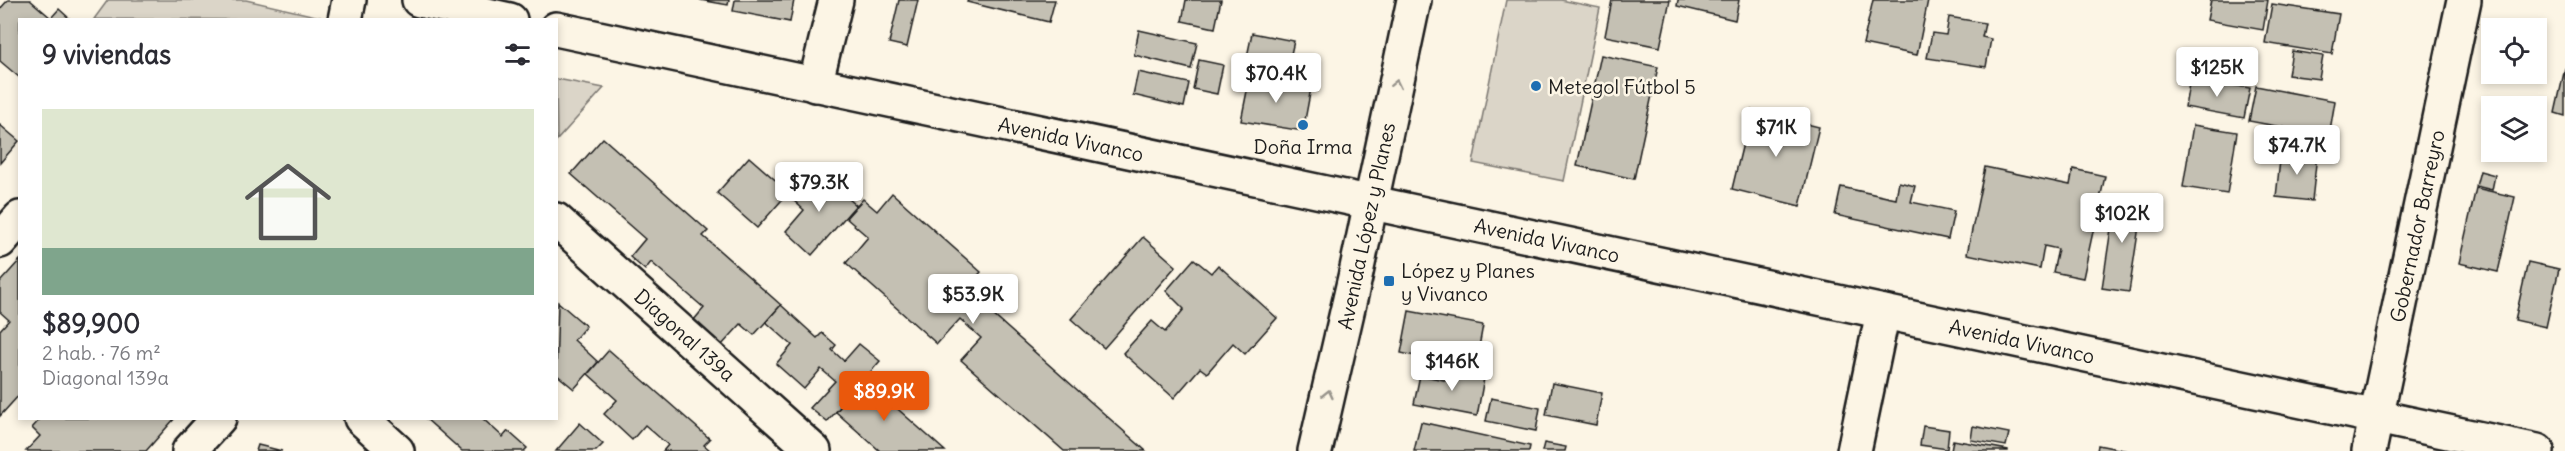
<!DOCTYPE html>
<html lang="es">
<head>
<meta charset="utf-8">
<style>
  body { margin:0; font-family:Delius,sans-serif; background:#f2f2f3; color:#2b2b33; height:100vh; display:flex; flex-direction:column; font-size:22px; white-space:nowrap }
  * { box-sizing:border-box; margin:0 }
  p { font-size:20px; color:#7c7c81 }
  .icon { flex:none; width:33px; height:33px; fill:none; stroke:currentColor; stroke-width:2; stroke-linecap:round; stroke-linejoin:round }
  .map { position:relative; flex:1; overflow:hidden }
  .sheet { position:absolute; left:18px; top:18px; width:540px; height:402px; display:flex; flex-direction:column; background:#fff; border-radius:0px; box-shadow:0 3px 9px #0003 }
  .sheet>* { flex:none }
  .buttons { position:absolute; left:2481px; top:18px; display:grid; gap:12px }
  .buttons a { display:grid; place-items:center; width:66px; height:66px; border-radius:0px; background:#fff; box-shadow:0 3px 9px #0003; font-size:30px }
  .price { position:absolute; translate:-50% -51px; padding:0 14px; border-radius:6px; background:#fff; color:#222; font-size:20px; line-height:39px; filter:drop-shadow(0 2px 3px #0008) }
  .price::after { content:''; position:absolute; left:50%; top:36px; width:18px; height:14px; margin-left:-9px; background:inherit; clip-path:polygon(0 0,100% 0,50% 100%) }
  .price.selected { background:#ea580c; color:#fff }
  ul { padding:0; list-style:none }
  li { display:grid; align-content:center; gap:12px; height:318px; padding:0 24px }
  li+li { border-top:2px solid #e1e1e2 }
  li span { display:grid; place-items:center; height:186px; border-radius:0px; color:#555 }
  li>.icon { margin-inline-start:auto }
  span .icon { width:108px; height:108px; fill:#fffc; stroke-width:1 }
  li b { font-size:26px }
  h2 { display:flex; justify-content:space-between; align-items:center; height:72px; padding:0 24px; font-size:26px }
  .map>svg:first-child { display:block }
  .green { fill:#dbd5c8; stroke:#7c7872; stroke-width:1.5 }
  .building { fill:#c4c0b3; stroke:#1c1c1c; stroke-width:1.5 }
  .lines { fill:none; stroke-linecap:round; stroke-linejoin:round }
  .minor-casing { stroke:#1c1c1c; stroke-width:38 }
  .major-casing { stroke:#1c1c1c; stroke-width:38 }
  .minor { stroke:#fcf5e5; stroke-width:33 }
  .major { stroke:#fcf5e5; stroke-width:33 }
  .oneway { stroke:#97938b }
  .poi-dot { fill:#1f6fb2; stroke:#fcf5e5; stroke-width:2 }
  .labels { text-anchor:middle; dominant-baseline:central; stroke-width:5; stroke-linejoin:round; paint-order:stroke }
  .poi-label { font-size:20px; fill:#1c1c1c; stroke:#fcf5e5; text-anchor:start }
  .street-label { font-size:20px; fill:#1c1c1c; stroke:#fcf5e5 }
</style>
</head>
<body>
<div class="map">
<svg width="2565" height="451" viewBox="0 0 2565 451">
  <rect width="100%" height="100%" fill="#fcf5e5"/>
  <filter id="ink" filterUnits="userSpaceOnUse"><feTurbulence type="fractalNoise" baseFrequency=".0167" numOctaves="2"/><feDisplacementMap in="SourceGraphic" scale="12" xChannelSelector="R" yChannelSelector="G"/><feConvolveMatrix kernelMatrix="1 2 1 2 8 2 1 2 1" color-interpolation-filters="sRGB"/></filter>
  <g filter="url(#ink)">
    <g class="green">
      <path d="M108 0H246L320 17 319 20 94 19Z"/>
      <path d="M1506 0H1561L1600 8 1564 181 1473 163Z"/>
      <path d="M557 79 604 88 557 140 556 79Z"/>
    </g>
    <g class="building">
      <path d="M8 0H30L51 18 59 9 71 20H20V78L0 61V9Z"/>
      <path d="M700 0H729L728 5Z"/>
      <path d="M735 0H794L790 22 733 11Z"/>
      <path d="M899 0H918L907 47 889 43Z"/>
      <path d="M968 0H1055L1049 22 967 2Z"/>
      <path d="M1186 0H1221L1215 28 1182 21Z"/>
      <path d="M1612 0H1670L1660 47 1605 36Z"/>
      <path d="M1678 0H1739L1735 20 1677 6Z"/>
      <path d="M1873 0H1928L1917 55 1863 44Z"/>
      <path d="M2211 0H2268L2263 30 2207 20Z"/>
      <path d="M2272 4 2339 14 2332 54 2265 43Z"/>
      <path d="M1949 17 1985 23 1982 37 1991 39 1986 67 1927 58 1932 33 1946 35Z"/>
      <path d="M1139 30 1197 43 1191 69 1134 55Z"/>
      <path d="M1252 33 1294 41 1288 67 1280 65 1278 77 1244 71Z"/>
      <path d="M2292 51 2323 56 2319 79 2288 75Z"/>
      <path d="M1601 55 1658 67 1634 179 1577 166Z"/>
      <path d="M1199 60 1223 65 1217 94 1193 89Z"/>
      <path d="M2565 68V116L2555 113Z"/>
      <path d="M1138 72 1189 83 1184 107 1133 95Z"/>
      <path d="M1250 76 1311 88 1303 131 1241 121Z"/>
      <path d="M2190 78 2250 88 2244 118 2185 107Z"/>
      <path d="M2256 86 2335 101 2329 136 2249 121Z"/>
      <path d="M1751 110 1819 127 1800 206 1732 189Z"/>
      <path d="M0 125 19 141 0 163Z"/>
      <path d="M2193 125 2237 132 2227 194 2183 187Z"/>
      <path d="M603 138 708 231 703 236 781 305 754 335 741 324 721 346 693 321 704 308 651 262 645 270 630 257 645 239 571 174Z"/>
      <path d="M2281 151 2317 154 2312 201 2276 197Z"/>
      <path d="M749 157 789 192 757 228 717 193Z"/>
      <path d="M1985 167 2070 185 2073 169 2105 176 2083 278 2053 272 2058 249 2044 246 2040 269 1967 254Z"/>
      <path d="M2480 171 2495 175 2492 190 2476 186Z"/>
      <path d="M818 172 856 205 812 255 786 231 804 210 793 200Z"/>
      <path d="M1899 182 1915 186 1911 202 1954 211 1948 239 1835 215 1841 187 1896 199Z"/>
      <path d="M2476 188 2515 197 2498 272 2459 263Z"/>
      <path d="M892 193 981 272 965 290 1146 451H1064L961 360 981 338 960 319 937 344 846 263 868 237 846 218 863 199 877 211Z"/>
      <path d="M2116 196 2143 200 2129 292 2102 288Z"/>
      <path d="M1143 237 1176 266 1104 348 1071 319Z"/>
      <path d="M1194 259 1211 273 1218 265 1277 318 1245 354 1233 343 1207 373 1200 368 1174 398 1123 353 1152 321 1165 332 1184 309 1166 291Z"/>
      <path d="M20 260V394L0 416V330L9 320 0 312V282Z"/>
      <path d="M2528 262 2559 269 2546 327 2515 320Z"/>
      <path d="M558 302 586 326 574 340 598 362 574 389 556 374Z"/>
      <path d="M781 305 817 338 822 333 836 345 832 350 844 361 859 344 880 361 827 422 810 408 835 381 821 369 804 389 776 364 792 345 766 322Z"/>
      <path d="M1409 311 1483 325 1475 369 1401 353Z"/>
      <path d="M609 350 710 439 704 445 711 451H663L668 445 645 425 632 440 604 414 617 400 588 374Z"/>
      <path d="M1457 368 1485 373 1477 416 1414 404 1420 375 1454 382Z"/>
      <path d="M864 379 945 451H880L836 412Z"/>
      <path d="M1552 383 1602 393 1596 425 1546 415Z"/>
      <path d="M1491 398 1540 408 1536 431 1486 421Z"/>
      <path d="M41 418H175L146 451H26L40 436 32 428Z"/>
      <path d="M425 418H482L503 437 508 431 527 448 524 451H462Z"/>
      <path d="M1421 422 1530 446 1529 451H1414Z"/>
      <path d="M580 423 603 444 596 451H556Z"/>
      <path d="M1923 426 1949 430 1947 449 1920 445Z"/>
      <path d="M1973 426 2009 433 2006 446 1971 440Z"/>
      <path d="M1953 440 2008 450V451H1951Z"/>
      <path d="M1544 443 1566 447 1565 451H1542Z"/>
      <path d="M258 445 282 451H256Z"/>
      <path d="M2098 445 2128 451H2097Z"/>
    </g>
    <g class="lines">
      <g class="minor-casing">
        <g id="minor">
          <path d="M345 20 349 0"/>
          <path d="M815 85 836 0"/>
          <path d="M556 220 814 451"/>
          <path d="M0 241 20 218"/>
          <path d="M361 418 397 451"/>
          <path d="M189 451 219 418"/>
          <path d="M1854 451 1883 312"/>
          <path d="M2369 451 2464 0"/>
        </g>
      </g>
      <g class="major-casing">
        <g id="major">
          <path d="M419 0 510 20"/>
          <path d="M556 29 2537 451"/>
          <path d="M1315 451 1356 273 1414 0"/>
        </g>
      </g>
      <use href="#minor" class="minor"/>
      <use href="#major" class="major"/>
    </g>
    <defs><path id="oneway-chevron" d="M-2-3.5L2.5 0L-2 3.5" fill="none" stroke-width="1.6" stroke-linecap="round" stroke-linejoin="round" transform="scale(1.5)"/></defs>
    <g class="oneway">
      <use href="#oneway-chevron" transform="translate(1396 84) rotate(-78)"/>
      <use href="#oneway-chevron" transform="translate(1328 394) rotate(-77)"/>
    </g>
  </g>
  <g class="poi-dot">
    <circle cx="1536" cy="86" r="6"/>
    <circle cx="1303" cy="125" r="6"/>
    <rect x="1383" y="275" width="12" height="12" rx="3"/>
  </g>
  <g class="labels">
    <g class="poi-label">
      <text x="1548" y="86">Metegol Fútbol 5</text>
      <text x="1303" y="146" text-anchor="middle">Doña Irma</text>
      <text x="1401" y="270">López y Planes<tspan x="1401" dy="23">y Vivanco</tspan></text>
    </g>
    <g class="street-label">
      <text transform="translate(1071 139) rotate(12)">Avenida Vivanco</text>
      <text transform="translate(1366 226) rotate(-78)">Avenida López y Planes</text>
      <text transform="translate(2417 226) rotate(-78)">Gobernador Barreyro</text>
      <text transform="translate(1547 240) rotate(12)">Avenida Vivanco</text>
      <text transform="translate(685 335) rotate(42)">Diagonal 139a</text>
      <text transform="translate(2022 341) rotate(12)">Avenida Vivanco</text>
    </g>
  </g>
</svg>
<div class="buttons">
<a><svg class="icon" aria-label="locate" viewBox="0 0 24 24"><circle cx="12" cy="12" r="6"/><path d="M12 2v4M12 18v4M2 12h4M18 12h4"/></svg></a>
<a><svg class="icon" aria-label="layers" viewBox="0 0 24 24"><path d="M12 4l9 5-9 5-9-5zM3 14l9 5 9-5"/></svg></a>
</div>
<b class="price" style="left:2217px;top:98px">$125K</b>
<b class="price" style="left:1276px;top:104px">$70.4K</b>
<b class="price" style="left:1776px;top:158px">$71K</b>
<b class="price" style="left:2297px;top:176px">$74.7K</b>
<b class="price" style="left:819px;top:213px">$79.3K</b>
<b class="price" style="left:2122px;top:244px">$102K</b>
<b class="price" style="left:973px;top:325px">$53.9K</b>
<b class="price" style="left:1452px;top:392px">$146K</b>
<b class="price selected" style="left:884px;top:422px">$89.9K</b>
<section class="sheet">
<h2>9 viviendas<svg class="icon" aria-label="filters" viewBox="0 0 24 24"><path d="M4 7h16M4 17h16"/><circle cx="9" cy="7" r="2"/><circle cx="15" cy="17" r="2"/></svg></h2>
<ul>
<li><span style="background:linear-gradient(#dfe7d0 75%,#7fa58c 0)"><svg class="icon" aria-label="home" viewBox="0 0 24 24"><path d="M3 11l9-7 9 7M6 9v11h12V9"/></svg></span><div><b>$89,900</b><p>2 hab. · 76 m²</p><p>Diagonal 139a</p></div></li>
</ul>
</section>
</div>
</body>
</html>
